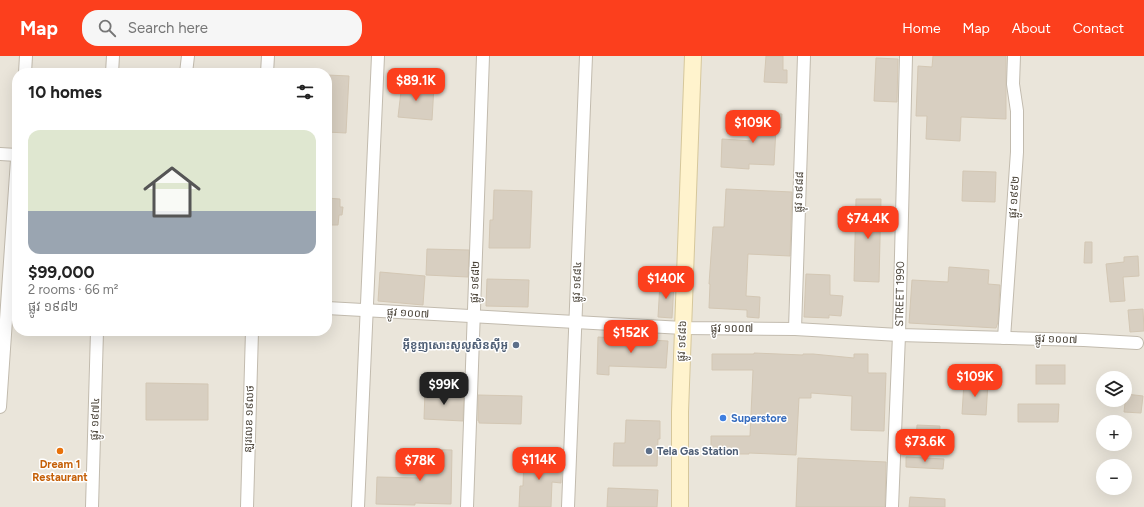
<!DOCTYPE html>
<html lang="en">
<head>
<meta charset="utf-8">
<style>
  body { margin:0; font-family:Figtree,"Noto Sans Khmer",sans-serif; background:#f6f6f6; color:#222; height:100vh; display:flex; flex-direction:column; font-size:15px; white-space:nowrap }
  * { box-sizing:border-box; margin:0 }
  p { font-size:13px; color:#767676 }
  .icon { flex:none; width:22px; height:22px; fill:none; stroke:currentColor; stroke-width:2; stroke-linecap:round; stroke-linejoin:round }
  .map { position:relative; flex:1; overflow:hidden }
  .details { position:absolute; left:12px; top:12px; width:320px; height:268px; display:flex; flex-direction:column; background:#fff; border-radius:16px; box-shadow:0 4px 16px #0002 }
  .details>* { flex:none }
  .buttons { position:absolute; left:1096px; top:315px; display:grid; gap:8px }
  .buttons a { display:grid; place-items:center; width:36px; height:36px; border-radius:50%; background:#fff; box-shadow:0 4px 16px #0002; font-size:20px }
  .price { position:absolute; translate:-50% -34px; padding:0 9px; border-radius:8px; background:#fc3f1d; color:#fff; font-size:13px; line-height:26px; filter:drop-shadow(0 1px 2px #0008) }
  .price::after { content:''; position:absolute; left:50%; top:24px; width:12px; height:9px; margin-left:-6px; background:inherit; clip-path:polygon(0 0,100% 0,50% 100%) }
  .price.selected { background:#222; color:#fff }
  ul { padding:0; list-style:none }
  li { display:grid; align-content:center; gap:8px; height:212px; padding:0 16px }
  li+li { border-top:1px solid #e0e0e0 }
  li span { display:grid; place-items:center; height:124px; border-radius:12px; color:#555 }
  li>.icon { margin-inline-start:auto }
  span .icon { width:72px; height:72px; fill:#fffc; stroke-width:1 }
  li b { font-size:17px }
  h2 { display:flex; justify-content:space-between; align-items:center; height:48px; padding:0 16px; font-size:17px }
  header { display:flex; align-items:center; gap:24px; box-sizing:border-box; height:56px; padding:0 20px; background:#fc3f1d; color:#fff }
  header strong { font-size:19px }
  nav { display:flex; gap:22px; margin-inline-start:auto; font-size:14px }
  .search { width:280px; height:36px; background:#f6f6f6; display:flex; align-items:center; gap:10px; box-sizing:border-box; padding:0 14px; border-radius:16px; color:#767676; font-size:15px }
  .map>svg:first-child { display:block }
  .residential { fill:#eae5da; fill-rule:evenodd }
  .building { fill:#d8cfc1; stroke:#d3c7b4 }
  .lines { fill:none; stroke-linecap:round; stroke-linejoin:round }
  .minor-casing { stroke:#c2bbae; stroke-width:14 }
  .secondary-casing { stroke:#d6c79b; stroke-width:18 }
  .minor { stroke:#fff; stroke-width:12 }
  .secondary { stroke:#fff3cd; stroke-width:16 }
  .service-dot { fill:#5c6f8a; stroke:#fff; stroke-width:1.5 }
  .shop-dot { fill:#3f7fe0; stroke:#fff; stroke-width:1.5 }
  .food-dot { fill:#e8710a; stroke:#fff; stroke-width:1.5 }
  .labels { text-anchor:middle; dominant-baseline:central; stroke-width:3; stroke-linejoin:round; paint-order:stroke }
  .street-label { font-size:11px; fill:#4b4439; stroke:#fff }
  .service-label { font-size:11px; font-weight:bold; fill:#4e5e75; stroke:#fff; text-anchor:end }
  .shop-label { font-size:11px; font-weight:bold; fill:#366cbe; stroke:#fff; text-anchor:start }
  .food-label { font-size:11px; font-weight:bold; fill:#c56008; stroke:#fff }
</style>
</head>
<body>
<header>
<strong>Map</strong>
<div class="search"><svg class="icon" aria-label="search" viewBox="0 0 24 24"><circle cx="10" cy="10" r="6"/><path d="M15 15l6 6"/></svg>Search here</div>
<nav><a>Home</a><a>Map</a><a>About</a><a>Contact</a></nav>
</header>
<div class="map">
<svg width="1144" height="451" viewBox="0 0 1144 451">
  <rect width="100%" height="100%" fill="#f6f3ec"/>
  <path class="residential" d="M0 0H1144V451H0ZM17 17H327V275H17ZM1103 322H1125V344H1103ZM1103 366H1125V388H1103ZM1103 410H1125V432H1103Z"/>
  <g class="building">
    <path d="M766 0H783V14H787V27L764 26Z"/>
    <path d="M933 0H1006V63L961 61 960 85 926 83 927 60H916L918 10 932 11Z"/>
    <path d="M876 2 898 3 897 46 874 45Z"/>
    <path d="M327 19 349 20 346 77 327 76Z"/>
    <path d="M402 27 434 30 432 64 398 61Z"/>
    <path d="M754 56 782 58 781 72H776L774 109 749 108V113L721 111 722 83 753 85Z"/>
    <path d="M963 115 996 116 995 146 962 145Z"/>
    <path d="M726 133 792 136 790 200 748 198 746 240 760 241 759 262 747 261V254L709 252 710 228H709L713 171H724Z"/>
    <path d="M494 134 532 135 530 192H489L490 164H493Z"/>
    <path d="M327 142 340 143V151H343L342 159H339L338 169H327Z"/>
    <path d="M856 143H881L879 226 854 225Z"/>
    <path d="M1085 186H1092V207H1084Z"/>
    <path d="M427 193 469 194 468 221 426 219Z"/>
    <path d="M1138 200 1139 220 1123 221 1125 245 1110 246 1106 208 1124 206V201Z"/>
    <path d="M949 211 989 214 988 228 1000 229 998 266 996 272 909 267 912 224 948 226Z"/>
    <path d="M380 216 425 220 423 249 378 245Z"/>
    <path d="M806 218 830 219V239L843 240 841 260 829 259V262L804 261Z"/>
    <path d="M487 223 529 224 528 251 486 250Z"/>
    <path d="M660 227 674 228 672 262 658 261Z"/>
    <path d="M1143 253 1144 275 1130 276 1128 254Z"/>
    <path d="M598 281 668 285 666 312 609 310V319L597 318Z"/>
    <path d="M754 297 803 299V298H813L854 302V298H868V317H886L884 375 851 374 852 340 811 337V342H799L796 399 749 397V398H711V380H750L753 314H712V298H754Z"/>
    <rect x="1036" y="309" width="29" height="19"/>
    <path d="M964 326 988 327 986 359 962 358Z"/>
    <path d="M146 327 208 328V364H146Z"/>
    <path d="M425 335 464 336 463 365 424 363Z"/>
    <path d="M1126 338 1143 340 1141 357 1124 356Z"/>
    <path d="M478 339 522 340 521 368 479 367V365H478Z"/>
    <path d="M1018 348H1059L1058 366H1018Z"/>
    <path d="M626 364 660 365V383H658L657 410H613L614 387H625Z"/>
    <path d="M917 369 940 370 939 387 916 386Z"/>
    <path d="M421 393 452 394 451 448 415 447V449L376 448 377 421 420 422Z"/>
    <path d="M524 400 562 401 561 427 552 426 551 451H519L520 430H523Z"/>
    <path d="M906 401 944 403 943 413 906 411Z"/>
    <path d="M798 402 886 406 885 451H796Z"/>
    <path d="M608 432 658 434 657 451H607Z"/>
    <path d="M910 441 945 443V451H909Z"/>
  </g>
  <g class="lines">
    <g class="minor-casing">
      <g id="minor">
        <path d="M25 17 26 0"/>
        <path d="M112 17 113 0"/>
        <path d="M186 17 188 0"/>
        <path d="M267 17 268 0"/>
        <path d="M0 98 17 99"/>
        <path d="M327 252 683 272 795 273 899 279 1084 284 1137 287"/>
        <path d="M795 273 804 0"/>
        <path d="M1004 282 1017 96V55L1013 28 1014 0"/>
        <path d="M0 351 17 104"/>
        <path d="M92 451 97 275"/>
        <path d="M247 451 252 275"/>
        <path d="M358 451 378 0"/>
        <path d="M467 451 483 0"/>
        <path d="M568 451 586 0"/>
        <path d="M892 451 899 279 906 0"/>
      </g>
    </g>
    <g class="secondary-casing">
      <path id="secondary" d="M680 451V356L693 0"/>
    </g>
    <use href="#minor" class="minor"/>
    <use href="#secondary" class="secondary"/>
  </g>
  <g class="service-dot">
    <circle cx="516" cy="289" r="4"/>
    <circle cx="649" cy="395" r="4"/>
  </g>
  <circle class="shop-dot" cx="723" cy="362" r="4"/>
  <circle class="food-dot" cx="60" cy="395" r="4"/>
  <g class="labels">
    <g class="street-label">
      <text transform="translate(799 136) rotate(-88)">ផ្លុវ ១៩៨៨</text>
      <text transform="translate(1014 141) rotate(-86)">ផ្លូវ ១៩៩២</text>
      <text transform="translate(475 226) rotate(-88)">ផ្លូវ ១៩៨២</text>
      <text transform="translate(577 226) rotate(-88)">ផ្លូវ ១៩៨៤</text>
      <text transform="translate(900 238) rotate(-89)">STREET 1990</text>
      <text transform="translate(408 257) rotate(3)">ផ្លូវ ១០០៧</text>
      <text x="732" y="272">ផ្លូវ ១០០៧</text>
      <text transform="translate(1056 283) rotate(2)">ផ្លូវ ១០០៧</text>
      <text transform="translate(682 285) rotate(-88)">ផ្លូវ ១៩៨៦</text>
      <text transform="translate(95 363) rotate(-88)">ផ្លូវ ១៩៧៤</text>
      <text transform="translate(249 363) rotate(-88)">ន្ឡរលេខ ១៩លថ</text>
    </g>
    <g class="service-label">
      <text x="508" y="289">អ៊ីខូញសោះសូលូសិនស៊ីអូ</text>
      <text x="657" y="395" text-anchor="start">Tela Gas Station</text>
    </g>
    <g class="shop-label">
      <text x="731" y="362">Superstore</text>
    </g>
    <g class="food-label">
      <text x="60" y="408">Dream 1<tspan x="60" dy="13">Restaurant</tspan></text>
    </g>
  </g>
</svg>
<div class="buttons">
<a><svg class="icon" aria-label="layers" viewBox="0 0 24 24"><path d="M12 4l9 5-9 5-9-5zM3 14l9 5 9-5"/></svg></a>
<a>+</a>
<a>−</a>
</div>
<b class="price" style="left:416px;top:46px">$89.1K</b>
<b class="price" style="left:753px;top:88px">$109K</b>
<b class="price" style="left:868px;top:184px">$74.4K</b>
<b class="price" style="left:666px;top:244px">$140K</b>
<b class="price" style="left:631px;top:298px">$152K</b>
<b class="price" style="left:975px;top:342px">$109K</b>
<b class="price selected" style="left:444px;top:350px">$99K</b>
<b class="price" style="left:925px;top:407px">$73.6K</b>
<b class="price" style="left:539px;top:425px">$114K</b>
<b class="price" style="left:420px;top:426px">$78K</b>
<section class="details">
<h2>10 homes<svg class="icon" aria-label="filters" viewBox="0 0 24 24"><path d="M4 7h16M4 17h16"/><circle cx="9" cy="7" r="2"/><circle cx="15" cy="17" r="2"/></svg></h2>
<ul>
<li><span style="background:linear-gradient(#dfe7d0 65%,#9aa5b1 0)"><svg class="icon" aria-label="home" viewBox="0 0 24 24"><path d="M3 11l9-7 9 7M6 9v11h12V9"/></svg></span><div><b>$99,000</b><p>2 rooms · 66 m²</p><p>ផ្លូវ ១៩៨២</p></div></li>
</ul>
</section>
</div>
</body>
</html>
